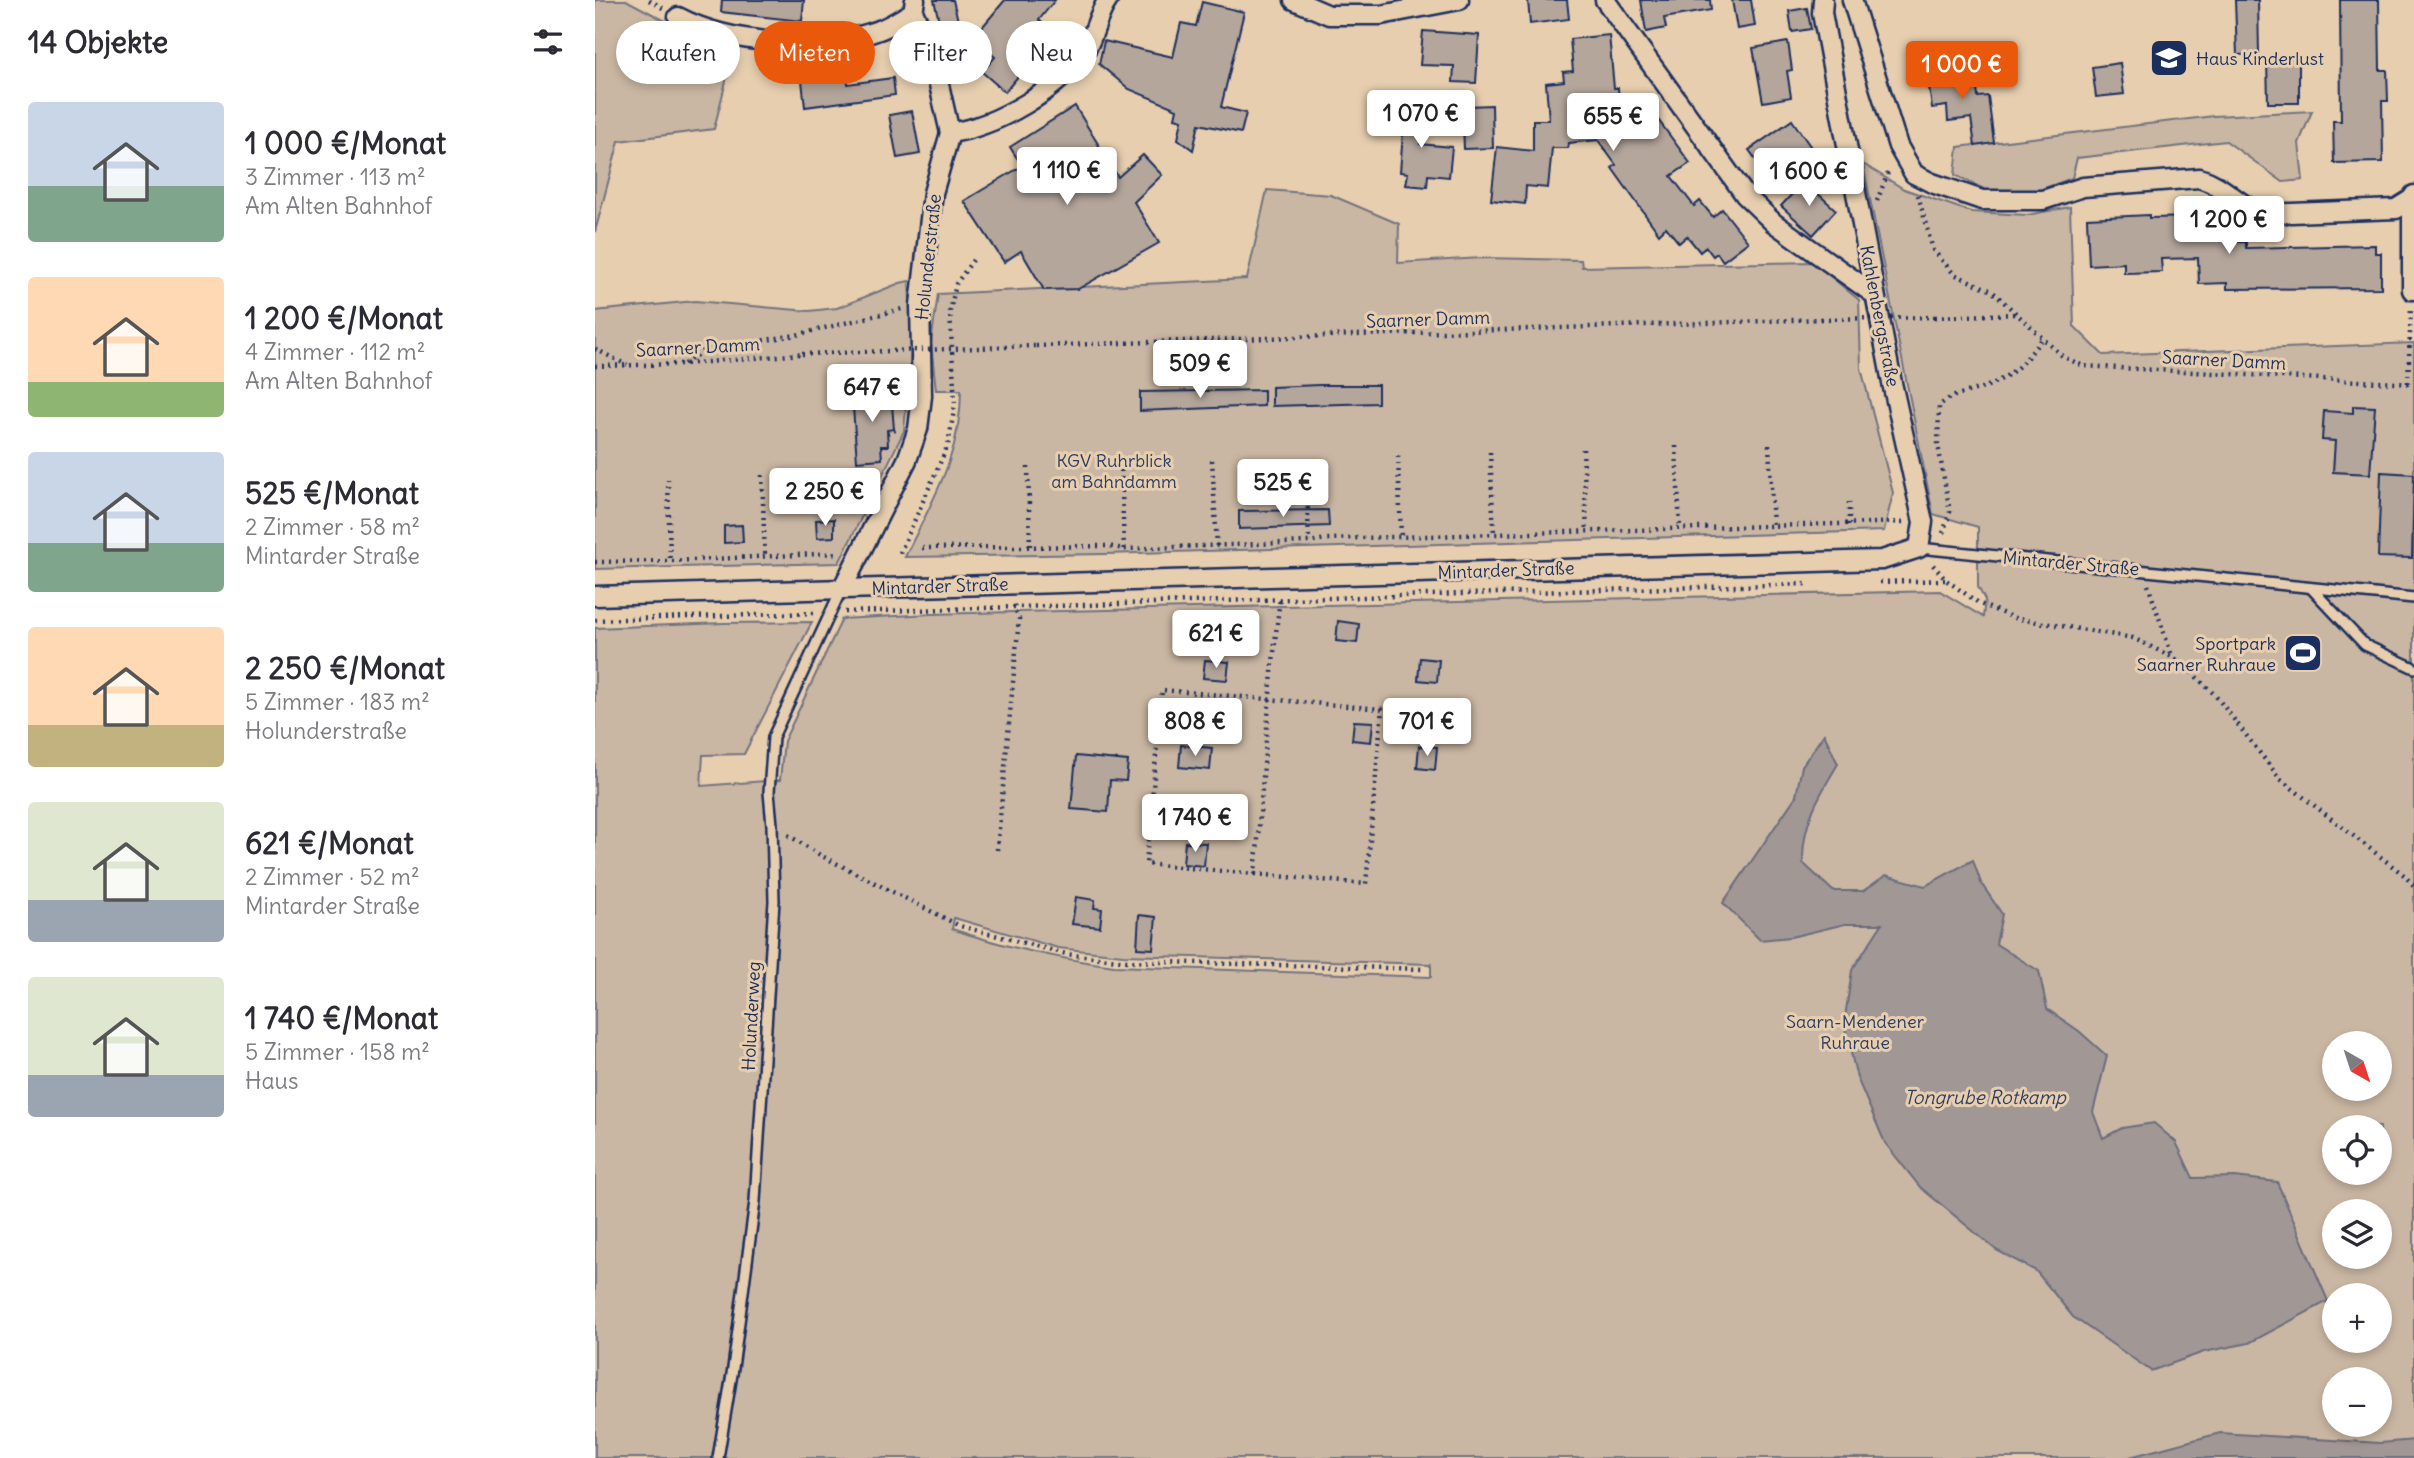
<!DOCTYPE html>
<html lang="de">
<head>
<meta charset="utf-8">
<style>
  body { margin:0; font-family:Delius,sans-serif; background:#f7f7f7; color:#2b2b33; height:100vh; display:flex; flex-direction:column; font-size:26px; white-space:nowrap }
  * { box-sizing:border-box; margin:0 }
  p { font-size:23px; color:#7c7c81 }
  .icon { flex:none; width:38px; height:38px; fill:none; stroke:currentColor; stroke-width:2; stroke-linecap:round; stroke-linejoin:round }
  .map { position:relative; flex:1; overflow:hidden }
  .sheet { display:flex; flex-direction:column; background:#fff; width:595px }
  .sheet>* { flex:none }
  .guide { position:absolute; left:21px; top:21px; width:665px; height:63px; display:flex; gap:14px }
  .needle { width:46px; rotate:141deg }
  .tools { position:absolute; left:1727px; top:1031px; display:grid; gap:14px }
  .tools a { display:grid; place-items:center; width:70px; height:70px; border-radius:50%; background:#fff; box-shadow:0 4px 10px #0003; font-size:35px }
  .price { position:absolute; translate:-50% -60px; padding:0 16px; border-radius:7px; background:#fff; color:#222; font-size:23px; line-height:46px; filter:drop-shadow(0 2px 4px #0008) }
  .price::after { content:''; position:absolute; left:50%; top:42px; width:21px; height:16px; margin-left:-10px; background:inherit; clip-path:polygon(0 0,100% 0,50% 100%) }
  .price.selected { background:#ea580c; color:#fff }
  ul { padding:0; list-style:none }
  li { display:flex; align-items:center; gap:21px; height:175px; padding:0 28px }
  li span { display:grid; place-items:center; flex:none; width:196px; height:140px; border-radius:7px; color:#555 }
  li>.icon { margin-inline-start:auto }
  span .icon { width:84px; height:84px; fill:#fffc; stroke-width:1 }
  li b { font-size:30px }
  h2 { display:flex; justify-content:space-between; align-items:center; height:84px; padding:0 28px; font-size:30px }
  .tag { padding:0 24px; border-radius:32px; background:#fff; box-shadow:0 4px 10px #0003; font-size:24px; line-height:63px }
  .tag.selected { background:#ea580c; color:#fff }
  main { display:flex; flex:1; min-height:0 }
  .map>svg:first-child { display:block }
  .green { fill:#cab7a3; stroke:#727380; stroke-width:2; fill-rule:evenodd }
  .water { fill:#a19794; stroke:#6b6d7e; stroke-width:2 }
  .building { fill:#b4a69b; stroke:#1b2f5e; stroke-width:2 }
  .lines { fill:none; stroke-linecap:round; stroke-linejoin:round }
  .service-casing { stroke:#1b2f5e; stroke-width:14 }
  .minor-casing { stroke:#1b2f5e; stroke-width:23 }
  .path { stroke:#1b2f5e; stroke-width:4.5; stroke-dasharray:2 5; stroke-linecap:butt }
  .service { stroke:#e7ceaf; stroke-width:9 }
  .minor { stroke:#e7ceaf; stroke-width:18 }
  .path-bridge { stroke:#1b2f5e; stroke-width:4.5; stroke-dasharray:2 5; stroke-linecap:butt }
  .labels { text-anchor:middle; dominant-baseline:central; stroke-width:6; stroke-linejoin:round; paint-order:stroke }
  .poi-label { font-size:18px; fill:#1b2f5e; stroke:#e7ceaf; text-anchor:start }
  .street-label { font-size:18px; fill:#1b2f5e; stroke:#e7ceaf }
  .park-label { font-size:18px; fill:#2c3d65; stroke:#e7ceaf }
  .water-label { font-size:19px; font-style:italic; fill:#2f3f66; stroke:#e7ceaf }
</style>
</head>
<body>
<main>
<section class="sheet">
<h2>14 Objekte<svg class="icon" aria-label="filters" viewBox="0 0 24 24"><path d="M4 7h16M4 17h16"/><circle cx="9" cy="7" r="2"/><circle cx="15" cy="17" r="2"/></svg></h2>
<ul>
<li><span style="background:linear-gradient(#c9d6e8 60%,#7fa58c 0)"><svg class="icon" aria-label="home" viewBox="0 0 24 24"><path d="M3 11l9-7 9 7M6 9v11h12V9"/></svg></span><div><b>1 000 €/Monat</b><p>3 Zimmer · 113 m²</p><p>Am Alten Bahnhof</p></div></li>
<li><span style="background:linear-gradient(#ffd9b3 75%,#8fb573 0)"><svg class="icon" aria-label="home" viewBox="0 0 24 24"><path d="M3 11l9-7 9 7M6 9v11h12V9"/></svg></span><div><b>1 200 €/Monat</b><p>4 Zimmer · 112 m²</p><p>Am Alten Bahnhof</p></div></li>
<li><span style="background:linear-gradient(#c9d6e8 65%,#7fa58c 0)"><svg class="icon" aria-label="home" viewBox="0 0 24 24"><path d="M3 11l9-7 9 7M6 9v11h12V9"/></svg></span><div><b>525 €/Monat</b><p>2 Zimmer · 58 m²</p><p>Mintarder Straße</p></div></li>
<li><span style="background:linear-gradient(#ffd9b3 70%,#c2b280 0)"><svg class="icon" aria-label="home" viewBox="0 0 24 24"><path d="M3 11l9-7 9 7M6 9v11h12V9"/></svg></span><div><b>2 250 €/Monat</b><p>5 Zimmer · 183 m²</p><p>Holunderstraße</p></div></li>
<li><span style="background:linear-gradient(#dfe7d0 70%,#9aa5b1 0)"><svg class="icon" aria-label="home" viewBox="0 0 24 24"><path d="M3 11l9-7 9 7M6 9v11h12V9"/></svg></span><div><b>621 €/Monat</b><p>2 Zimmer · 52 m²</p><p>Mintarder Straße</p></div></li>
<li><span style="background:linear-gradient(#dfe7d0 70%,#9aa5b1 0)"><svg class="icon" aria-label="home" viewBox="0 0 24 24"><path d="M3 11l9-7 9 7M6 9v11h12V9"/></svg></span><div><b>1 740 €/Monat</b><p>5 Zimmer · 158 m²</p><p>Haus</p></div></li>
</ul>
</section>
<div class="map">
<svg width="1819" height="1458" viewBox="0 0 1819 1458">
  <rect width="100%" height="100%" fill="#e7ceaf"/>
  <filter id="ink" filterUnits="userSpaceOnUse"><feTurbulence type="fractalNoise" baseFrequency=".0143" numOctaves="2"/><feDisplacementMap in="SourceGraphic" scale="14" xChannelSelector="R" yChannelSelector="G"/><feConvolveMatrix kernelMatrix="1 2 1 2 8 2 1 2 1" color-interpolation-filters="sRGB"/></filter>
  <g filter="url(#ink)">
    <g class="green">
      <path d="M0 0H31L112 43 139 49 119 129 24 141 0 232Z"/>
      <path d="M1717 111 1704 143 1708 180 1688 182 1631 141 1482 158 1477 178 1444 190H1391L1360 175 1363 147 1619 116Z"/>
      <path d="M1268 164 1309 189 1376 212 1432 215 1475 207 1479 326 1508 355 1819 343V1458H0V628L129 623 217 622 149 754 108 755 106 786 185 780 189 741 247 619 336 614 1345 591 1388 617 1390 600 1383 587V527L1338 514ZM359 918 463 948 528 955 836 964V977L519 966C463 959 410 947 357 929ZM1740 1043H1785V1088H1740ZM1740 1127H1785V1172H1740ZM1740 1211H1785V1256H1740ZM1740 1295H1785V1340H1740ZM1740 1379H1785V1424H1740Z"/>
      <path d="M672 190 736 195 804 224 803 263 887 258 986 260 987 267 1218 262 1264 300 1266 368 1298 493 1289 531 510 554 310 557C338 499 366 456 366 390H341L336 343 343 294 652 279Z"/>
      <path d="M314 281 317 339 309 431 244 563 0 569V311L100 301 214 311 242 308 305 283Z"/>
    </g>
    <g class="water">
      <path d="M1229 734 1243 764C1223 797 1207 824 1208 863L1238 891H1268L1291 875 1330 886 1378 860 1386 883 1407 914 1401 944 1444 971 1452 1009 1484 1031 1512 1056 1498 1112 1508 1138 1527 1128 1559 1123 1581 1142 1598 1178 1640 1177 1682 1182 1733 1301 1654 1343 1609 1352 1556 1371 1478 1317 1441 1271 1401 1250 1325 1187 1290 1143 1262 1078 1249 1024 1257 970 1287 924H1250L1196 937 1165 940 1128 903 1201 796 1207 766Z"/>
      <path d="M1625 1433 1785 1443 1819 1440V1458H1531Z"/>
    </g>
    <g class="building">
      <path d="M127 0H209L207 21 126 12Z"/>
      <path d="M339 0H358L368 41 350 46Z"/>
      <path d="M410 0H460L444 20 459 33 410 92 387 72 400 57 378 38Z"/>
      <path d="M933 0H972L974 19 935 24Z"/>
      <path d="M1046 0H1115L1116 10 1069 18 1071 28 1051 32Z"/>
      <path d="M1137 0H1156L1160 26 1142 29Z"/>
      <path d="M1640 0H1663L1664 54 1642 55Z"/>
      <path d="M1745 0H1784L1785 70H1792L1793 101H1787L1788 162 1739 163 1738 121H1746Z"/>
      <path d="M607 2 649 12 626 107 651 113 646 133 604 124 598 150 583 139 587 120 580 118 582 109 534 89 504 64 509 41 578 57 586 23 601 26Z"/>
      <path d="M1212 8 1216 29 1197 32 1194 11Z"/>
      <path d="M828 31 884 35 881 83 858 82 859 66 825 65Z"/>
      <path d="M1014 35 1019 88H1023L1026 138 1058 113 1095 163 1076 176 1099 206 1105 201 1118 217 1127 209 1153 242 1128 261 1122 253 1118 256 1111 247 1105 252 1092 236 1084 243 1071 227 1064 234 1017 168 1021 165 1003 140 974 143 973 148H957L953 188 931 186 930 204 896 200 902 147 938 151V120H954L951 83 969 81 968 72 978 71 975 39Z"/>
      <path d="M1193 42 1197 70 1192 71 1196 97 1168 102 1158 48Z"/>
      <path d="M249 57 253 84 298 78 300 95 210 107 205 63Z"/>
      <path d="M1704 58V103H1673L1672 59Z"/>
      <path d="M1525 63 1529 94 1501 97 1497 67Z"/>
      <path d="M1379 67 1383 97 1393 96 1399 143 1380 146 1376 118 1353 121 1352 106 1337 108 1332 73Z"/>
      <path d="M812 98 828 99 825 144 857 147 854 177 833 175 832 187 811 185 813 173 805 172 810 106H812Z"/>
      <path d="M897 105 898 148 869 149 868 122H872V106Z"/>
      <path d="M480 106 523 177 548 155 567 175 539 202 564 243 483 289 449 290 426 251 409 262 369 201 427 166 415 147Z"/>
      <path d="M317 111 325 154 302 158 294 115Z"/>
      <path d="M1197 120 1222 156 1193 176 1179 155 1165 165 1154 150Z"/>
      <path d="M1209 181 1241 210 1218 235 1186 206Z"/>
      <path d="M1554 215V218L1603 217V236H1631V242H1651V248L1780 245V253H1786V288L1632 289V283L1604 284 1603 258 1566 259 1567 272 1529 273V263L1494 265 1492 218Z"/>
      <path d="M724 385H783V403L677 406V387Z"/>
      <path d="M669 390V406L545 411V392Z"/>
      <path d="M296 392 299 429 292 430 293 446H286L287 459 262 461 257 394Z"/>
      <path d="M1758 406 1780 407 1775 474 1738 472 1740 441 1727 440 1729 411 1758 413Z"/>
      <path d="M1786 472 1819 474 1817 558 1783 557Z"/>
      <path d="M733 510 734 526 644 529V511Z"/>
      <path d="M239 519V537L222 538 221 520Z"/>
      <path d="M147 525 148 542 129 543V526Z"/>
      <path d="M743 621 764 624 762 643 741 641Z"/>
      <path d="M825 658 844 660 842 682 823 680Z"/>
      <path d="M610 660 634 662 632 680 608 678Z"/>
      <path d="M759 721 778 722 776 742 757 740Z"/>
      <path d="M586 745 617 748 615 770 584 767Z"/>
      <path d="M824 746 842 747 840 770 822 768Z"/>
      <path d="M481 756 533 761 531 781 515 780 513 812 476 809Z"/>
      <path d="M590 842 611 843 609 866 588 864Z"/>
      <path d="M481 897 500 900 499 908 507 909 505 927 477 924Z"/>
      <path d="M544 915 561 917 558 949 542 948Z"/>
    </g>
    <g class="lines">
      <g class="service-casing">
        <g id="service">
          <path d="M1324 548 1819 598"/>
          <path d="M1716 588 1770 645 1819 668"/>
          <path d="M123 1458 138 1368 160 1201 179 901 177 825 174 792 178 737 246 590"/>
        </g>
      </g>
      <g class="minor-casing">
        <g id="minor">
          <path d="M699 0 734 15H786L864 0"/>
          <path d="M1010 0 1150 195 1179 223 1280 295"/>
          <path d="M1257 0 1303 146 1319 174 1337 183 1387 200H1448L1488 187 1604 178C1629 185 1643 205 1667 214L1801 209 1817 199"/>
          <path d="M83 17C136 45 228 51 284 30 296 26 307 18 318 12"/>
          <path d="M355 133C402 126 465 90 491 49 500 34 502 15 513 0"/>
          <path d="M1819 195 1817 199V290H1819"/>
          <path d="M247 589 312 460 323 429 327 396 325 305 338 193 355 133 335 45 318 12 320 0"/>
          <path d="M0 596 1287 560 1324 548 1328 522 1297 383 1227 13 1228 0"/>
        </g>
      </g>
      <g class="path">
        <path d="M54 0 68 8"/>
        <path d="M1323 195 1338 250 1359 274 1397 291 1467 356 1488 366 1819 384"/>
        <path d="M1282 201 1294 170"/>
        <path d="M1340 317 1421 314"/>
        <path d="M441 346 1226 319"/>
        <path d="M0 349 32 365"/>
        <path d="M89 364 109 350 201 335 307 309"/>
        <path d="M0 366 89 364 207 354"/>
        <path d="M1813 383 1816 307"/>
        <path d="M292 433 303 429"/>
        <path d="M1174 445 1178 527"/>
        <path d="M1081 446 1085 529"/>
        <path d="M988 449 992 532"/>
        <path d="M895 452 899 534"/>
        <path d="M803 456 806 537"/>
        <path d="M711 458 714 542"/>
        <path d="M617 460 622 546"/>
        <path d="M526 463 529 549"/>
        <path d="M433 467 435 547"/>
        <path d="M167 475 170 557"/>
        <path d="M73 479 75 561"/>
        <path d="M1254 525V499"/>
        <path d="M1348 533 1355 512 1343 445 1344 406C1359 391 1380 393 1399 383 1422 372 1432 358 1447 339"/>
        <path d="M327 548 513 546 529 549 714 542 731 539 1310 522"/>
        <path d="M305 553 353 445 360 405 355 311 361 284 380 257"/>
        <path d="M0 562 75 561 244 553"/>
        <path d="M1338 565 1351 580 1385 604 1419 618 1538 638 1585 661 1620 695 1685 779 1809 875 1819 886"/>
        <path d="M1285 582 1351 580"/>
        <path d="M1553 585 1577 656"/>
        <path d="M250 612 1213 584"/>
        <path d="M0 620 220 613"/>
        <path d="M193 835 225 855 365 926 471 954 532 961 830 969"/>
        <path d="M402 850 424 619 419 605"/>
        <path d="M660 874 771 884 787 709 567 690 551 864 660 874C668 782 674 689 685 598"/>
      </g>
      <use href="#service" class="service"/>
      <use href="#minor" class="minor"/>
      <g class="path-bridge">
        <path d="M1226 319 1340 317"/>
        <path d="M207 354 441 346"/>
      </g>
    </g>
  </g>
  <defs>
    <g id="school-square" transform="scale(2.0125)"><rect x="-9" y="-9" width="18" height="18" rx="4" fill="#1b2f5e" stroke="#e7ceaf"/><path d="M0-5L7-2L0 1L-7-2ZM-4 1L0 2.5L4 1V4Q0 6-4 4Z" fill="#fff"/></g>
    <g id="stadium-square" transform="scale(2.0125)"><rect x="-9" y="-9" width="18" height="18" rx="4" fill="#1b2f5e" stroke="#e7ceaf"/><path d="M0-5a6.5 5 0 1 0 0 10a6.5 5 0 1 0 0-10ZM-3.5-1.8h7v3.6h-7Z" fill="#fff"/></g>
  </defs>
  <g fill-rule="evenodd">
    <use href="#school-square" x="1574" y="58"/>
    <use href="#stadium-square" x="1708" y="653"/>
  </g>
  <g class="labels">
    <g class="poi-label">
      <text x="1601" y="58">Haus Kinderlust</text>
      <text x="1681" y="643" text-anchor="end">Sportpark<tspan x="1681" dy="21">Saarner Ruhraue</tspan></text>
    </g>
    <g class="street-label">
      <text transform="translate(333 257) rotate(-84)">Holunderstraße</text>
      <text transform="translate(1285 316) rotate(79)">Kahlenbergstraße</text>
      <text transform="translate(833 319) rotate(-2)">Saarner Damm</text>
      <text transform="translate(103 347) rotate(-3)">Saarner Damm</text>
      <text transform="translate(1629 360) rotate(3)">Saarner Damm</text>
      <text transform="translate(1476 563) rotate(5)">Mintarder Straße</text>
      <text transform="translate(911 570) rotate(-2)">Mintarder Straße</text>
      <text transform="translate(345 586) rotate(-2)">Mintarder Straße</text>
      <text transform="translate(156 1016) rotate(-87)">Holunderweg</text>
    </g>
    <g class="park-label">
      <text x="519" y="460">KGV Ruhrblick<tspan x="519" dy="21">am Bahndamm</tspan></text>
      <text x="1260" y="1021">Saarn-Mendener<tspan x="1260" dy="21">Ruhraue</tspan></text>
    </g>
    <g class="water-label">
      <text x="1390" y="1097">Tongrube Rotkamp</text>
    </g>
  </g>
</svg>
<div class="tools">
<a><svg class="needle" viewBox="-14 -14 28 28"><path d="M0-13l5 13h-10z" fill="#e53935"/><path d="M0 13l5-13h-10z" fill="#7c7c81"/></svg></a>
<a><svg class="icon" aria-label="locate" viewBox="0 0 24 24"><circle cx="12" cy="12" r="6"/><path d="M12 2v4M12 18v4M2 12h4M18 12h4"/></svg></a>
<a><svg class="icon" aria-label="layers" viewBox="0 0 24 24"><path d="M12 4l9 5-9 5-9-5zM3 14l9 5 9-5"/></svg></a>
<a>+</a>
<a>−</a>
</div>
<b class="price selected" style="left:1367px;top:101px">1 000 €</b>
<b class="price" style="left:826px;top:150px">1 070 €</b>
<b class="price" style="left:1018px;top:153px">655 €</b>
<b class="price" style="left:472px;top:207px">1 110 €</b>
<b class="price" style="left:1214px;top:208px">1 600 €</b>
<b class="price" style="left:1634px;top:256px">1 200 €</b>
<b class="price" style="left:605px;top:400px">509 €</b>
<b class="price" style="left:277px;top:424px">647 €</b>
<b class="price" style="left:688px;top:519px">525 €</b>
<b class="price" style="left:230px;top:528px">2 250 €</b>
<b class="price" style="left:621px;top:670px">621 €</b>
<b class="price" style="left:600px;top:758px">808 €</b>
<b class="price" style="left:832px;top:758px">701 €</b>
<b class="price" style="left:600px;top:854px">1 740 €</b>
<div class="guide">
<a class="tag">Kaufen</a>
<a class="tag selected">Mieten</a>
<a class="tag">Filter</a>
<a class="tag">Neu</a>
</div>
</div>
</main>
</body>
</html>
